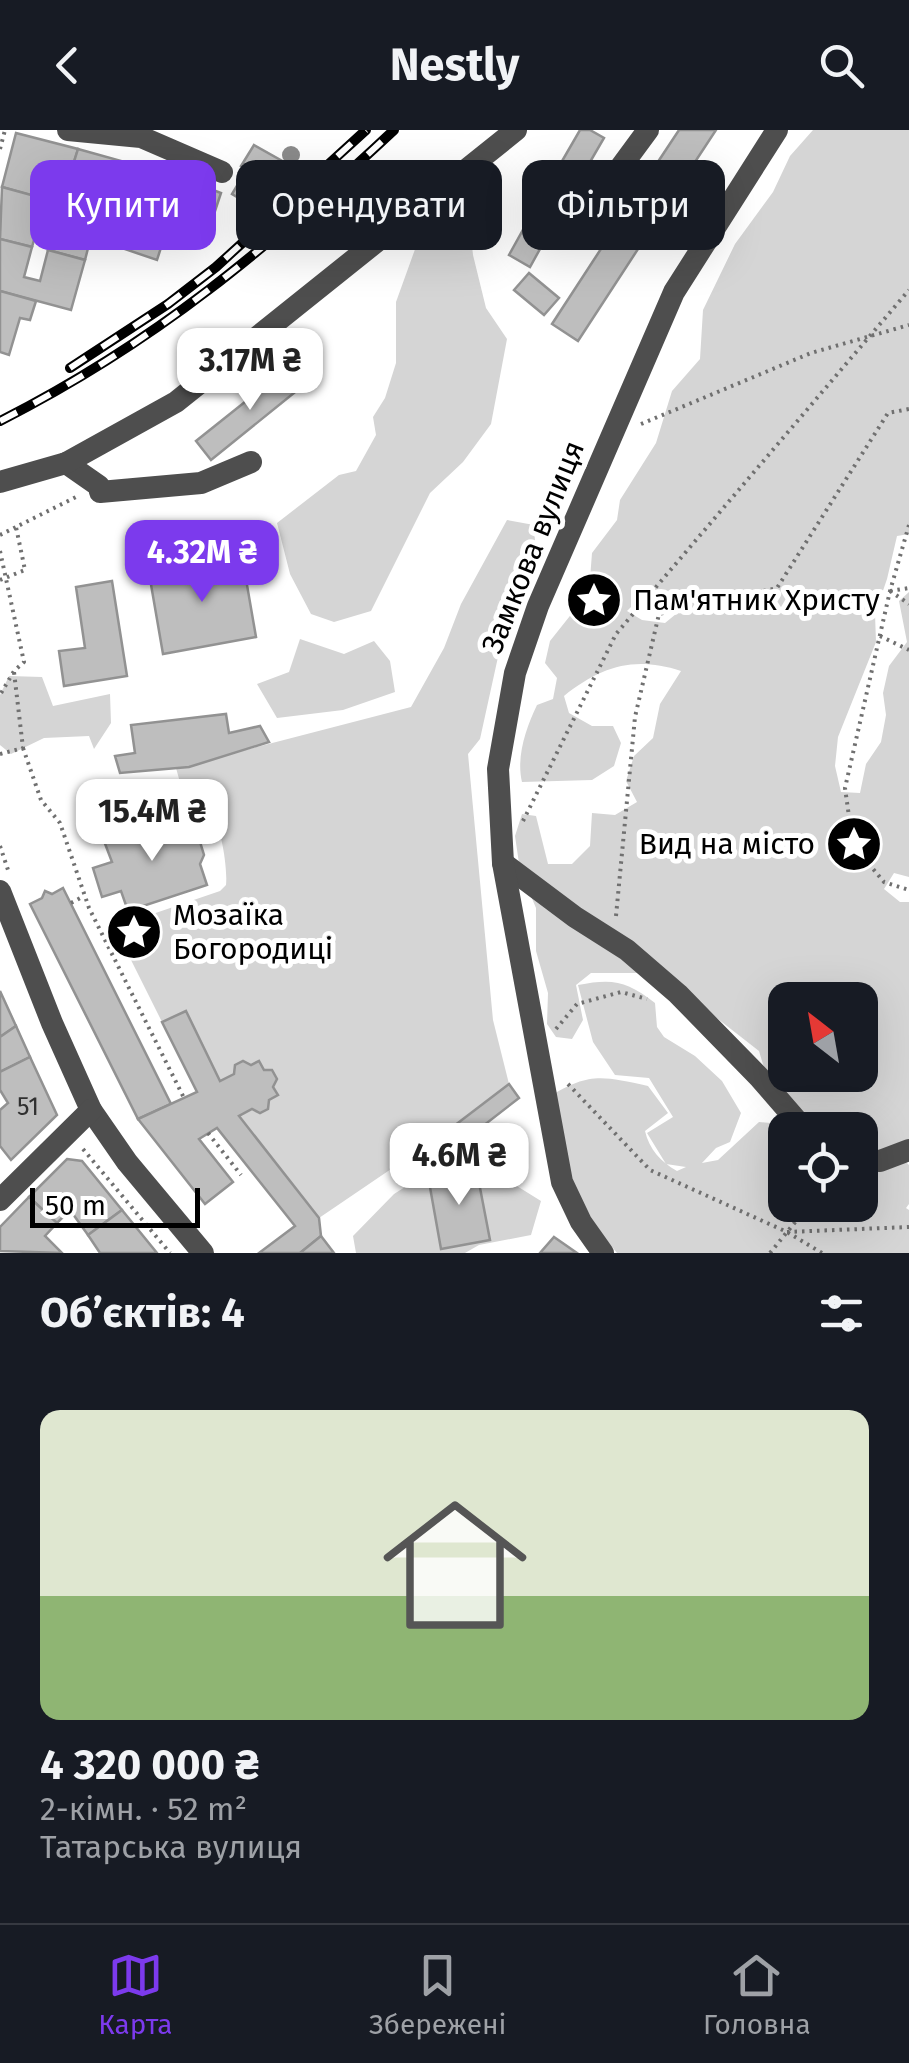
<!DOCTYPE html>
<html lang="uk">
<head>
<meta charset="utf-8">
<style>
  body { margin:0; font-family:"Fira Sans",sans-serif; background:#242831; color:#f1f3f6; height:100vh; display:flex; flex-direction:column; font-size:38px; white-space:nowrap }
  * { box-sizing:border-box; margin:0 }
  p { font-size:32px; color:#9ea1a6 }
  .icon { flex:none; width:55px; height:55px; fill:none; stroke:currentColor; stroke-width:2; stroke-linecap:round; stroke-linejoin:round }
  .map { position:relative; height:1123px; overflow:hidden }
  .side { display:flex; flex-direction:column; background:#171b24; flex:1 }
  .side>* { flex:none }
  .hud { position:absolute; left:30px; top:30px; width:850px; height:90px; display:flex; gap:20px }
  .needle { width:65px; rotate:329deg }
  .tools { position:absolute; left:768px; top:852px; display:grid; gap:20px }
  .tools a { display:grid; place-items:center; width:110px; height:110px; border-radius:20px; background:#171b24; box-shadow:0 10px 40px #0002; font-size:50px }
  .scale { position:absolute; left:30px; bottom:25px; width:170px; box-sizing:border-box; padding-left:10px; border:5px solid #000; border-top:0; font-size:28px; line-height:35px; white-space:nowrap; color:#000; -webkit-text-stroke:8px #fff; paint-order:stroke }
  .price { position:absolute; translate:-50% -85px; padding:0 22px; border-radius:20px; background:#fff; color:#222; font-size:32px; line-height:65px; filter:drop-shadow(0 2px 5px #0008) }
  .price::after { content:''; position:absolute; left:50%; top:60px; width:30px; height:22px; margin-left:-15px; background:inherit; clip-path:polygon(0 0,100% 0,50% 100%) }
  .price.current { background:#7c3aed; color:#fff }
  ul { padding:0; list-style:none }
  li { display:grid; align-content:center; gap:20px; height:530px; padding:0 40px }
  li span { display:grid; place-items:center; height:310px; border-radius:20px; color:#555 }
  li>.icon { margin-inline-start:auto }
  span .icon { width:180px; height:180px; fill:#fffc; stroke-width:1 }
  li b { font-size:42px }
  h2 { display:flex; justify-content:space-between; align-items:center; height:120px; padding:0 40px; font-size:42px }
  .tag { padding:0 35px; border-radius:20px; background:#171b24; box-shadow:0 10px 40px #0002; font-size:35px; line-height:90px }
  .tag.current { background:#7c3aed; color:#fff }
  header { display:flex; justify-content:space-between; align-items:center; height:130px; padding:0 40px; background:#171b24; font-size:45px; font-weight:700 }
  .menu { display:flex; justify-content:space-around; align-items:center; height:140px; border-top:2px solid #363941; background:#171b24; font-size:28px; color:#9ea1a6 }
  .menu a { display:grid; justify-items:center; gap:5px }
  .menu .current { color:#7c3aed }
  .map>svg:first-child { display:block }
  .green { fill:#d5d5d5; fill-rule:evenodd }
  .building { fill:#bebebe; stroke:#929292; stroke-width:2.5 }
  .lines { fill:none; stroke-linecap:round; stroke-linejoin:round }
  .path { stroke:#707070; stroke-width:4; stroke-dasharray:2.5 5; stroke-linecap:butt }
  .minor { stroke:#4e4e4e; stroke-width:22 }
  .rail-casing { stroke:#000; stroke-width:10 }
  .rail { stroke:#fff; stroke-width:6; stroke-dasharray:19; stroke-linecap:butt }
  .tree { fill:#8b8b8b }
  .labels { text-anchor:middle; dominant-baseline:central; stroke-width:10; stroke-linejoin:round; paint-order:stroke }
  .number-label { font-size:25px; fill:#303030 }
  .street-label { font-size:30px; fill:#000; stroke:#fff }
  .poi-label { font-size:30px; fill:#000; stroke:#fff; text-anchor:start }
</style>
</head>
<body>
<header><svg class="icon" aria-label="back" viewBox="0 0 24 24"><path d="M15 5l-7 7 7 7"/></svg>Nestly<svg class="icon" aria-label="search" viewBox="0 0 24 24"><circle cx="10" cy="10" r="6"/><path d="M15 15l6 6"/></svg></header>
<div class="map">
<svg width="909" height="1123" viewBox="0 0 909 1123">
  <rect width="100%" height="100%" fill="#fff"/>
  <g class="green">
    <path d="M813 0H909V404L897 406 887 449 875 484 876 512 838 607 835 636 841 662 860 663 866 634 881 612 886 585 883 563 889 536 907 512 899 471 909 462V747L894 743 884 759 900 772H909V1019L903 1029 909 1035V1074L906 1078 909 1080V1123H617C570 1060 536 1057 547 968 589 942 601 946 648 956L668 983 645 1001C649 1019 661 1032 677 1041L686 1037 666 1034 647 1003 673 987 649 948 615 945 593 912 578 855C613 848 627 851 655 873L657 897 664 907 695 926 722 951 741 983 730 1012 716 1018 702 1033 718 1030 759 992 783 994 788 1000H785V1075H860V1000H816L766 944 759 921 709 882 648 843H591L576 855 583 890 572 909 556 907 547 894 548 863 536 821V778L520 740 515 706 522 684 536 686 548 734H572L590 716 592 683 615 685 637 672 626 651 634 626 653 608 660 574 681 541C634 526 602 536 564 566L569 583 592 596H613L621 613 614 636 592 650 522 652C516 627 526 598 537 575L553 569 557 548 545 533 550 511 577 477 590 449 592 423 617 390 620 370 656 313 672 261 700 229 703 180 735 114 773 62 790 26ZM649 459 676 466V484L665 493 642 490 627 481ZM785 870H860V945H785Z"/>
    <path d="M467 71 473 125 486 178 507 209 491 294 463 332 430 363 371 481 334 492 311 484 290 444 277 393 339 345 356 341 376 305 373 287 385 268 396 233V172L418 111Z"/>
    <path d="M507 390 534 395 536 428 498 527 480 609 468 624 493 890 509 954 450 999 319 1088 239 986 252 979 260 983 268 979 269 970 278 965 273 957 277 949 272 941 264 940 259 931 251 935 243 931 235 935 234 944 220 951 186 881 162 892 121 810 131 805 138 789 220 761 226 755C228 737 220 686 206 674 200 669 191 666 183 663L176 638 411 577 444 518 461 474Z"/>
    <path d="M300 509 344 524 374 511 390 531 395 562 343 580 277 588 257 554 289 542Z"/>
    <path d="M9 546 42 547 53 576 110 564 111 593 94 619 89 606 44 608 11 624 0 615V565Z"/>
    <path d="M454 1026 480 1033 541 1071 531 1105 479 1115 465 1123H356L353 1106 394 1064Z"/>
  </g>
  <g class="building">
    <path d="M580 0H590L604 8 554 94 532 83Z"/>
    <path d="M679 0H716L668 73 642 56Z"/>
    <path d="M16 3 78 19 73 35 62 32 51 71 2 57Z"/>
    <path d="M254 15 284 32 271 53 241 36Z"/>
    <path d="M78 19 125 32 110 86 51 71 56 53 76 58 82 38 73 35Z"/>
    <path d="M143 33 221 63 215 81 136 51Z"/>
    <path d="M247 39 263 49 249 74 232 64Z"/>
    <path d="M642 56 668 73 578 211 552 194Z"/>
    <path d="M2 57 97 83 85 130 48 120 58 85 42 81 32 117 0 109Z"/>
    <path d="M133 66 173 80 157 130 116 116Z"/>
    <path d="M524 98 545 110 530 137 509 125Z"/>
    <path d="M0 109 32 117 24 147 40 151 48 120 85 130 71 180 0 161Z"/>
    <path d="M529 143 559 168 544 185 514 160Z"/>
    <path d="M0 161 36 171 30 190 20 188 9 225 0 222Z"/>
    <path d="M290 236 305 254 211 330 196 311Z"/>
    <path d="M242 426 256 507 163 524 149 443Z"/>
    <path d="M112 451 127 546 64 556 59 521 85 518 76 457Z"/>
    <path d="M226 584 229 603 260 596 269 612 189 637 120 643 115 626 135 623 131 595Z"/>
    <path d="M182 684 190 707 200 712 204 725 200 734 207 755 128 781 121 761 102 767 93 738 112 732 104 711Z"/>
    <path d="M63 758 171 974 138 989 30 774 42 768 45 761 52 764Z"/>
    <path d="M0 861 16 896 0 907Z"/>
    <path d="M186 881 220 951 234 944 235 935 243 931 251 935 259 931 264 940H272L277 949 273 957 278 965 269 970 268 979 260 983 252 979 239 986 319 1088 321 1106 300 1123H259L295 1096 217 998 199 1009 233 1052 205 1074 138 989 197 962 162 892Z"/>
    <path d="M16 896 30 927 0 942V907Z"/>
    <path d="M30 927 57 985 11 1030 0 1016V980L8 973 0 960V942Z"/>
    <path d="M509 954 519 968 461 1013 450 999Z"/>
    <path d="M67 1029 82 1031 122 1080 88 1105 70 1080 57 1093 29 1067Z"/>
    <path d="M476 1037 490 1110 441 1119 428 1046Z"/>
    <path d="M29 1067 57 1093 45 1106 62 1123 0 1121V1097Z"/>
    <path d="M122 1080 157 1123H100L88 1105Z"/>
    <path d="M321 1106 334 1123H300Z"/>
    <path d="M554 1107 577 1123H540Z"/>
  </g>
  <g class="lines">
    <g class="path">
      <path d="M0 19 5 0"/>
      <path d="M641 294 811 223 909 195"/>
      <path d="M909 395 890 461 845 658 853 715 884 752 909 760"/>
      <path d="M0 405 16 397"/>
      <path d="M0 421 24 532 14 541 0 565"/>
      <path d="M0 450 25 440 16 397 78 366"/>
      <path d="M890 461 909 474"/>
      <path d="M890 461 909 458"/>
      <path d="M880 506 909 520"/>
      <path d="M23 618 41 670 60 693 89 778 184 968"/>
      <path d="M0 624 23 618 14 542"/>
      <path d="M523 691 616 504 909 160"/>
      <path d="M0 716 8 740"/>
      <path d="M71 773 84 766"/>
      <path d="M616 786 635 587 659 484 777 458 888 283 909 279"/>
      <path d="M556 899 577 874 621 862 647 869"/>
      <path d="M568 954 650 1040 787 1102 822 1123"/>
      <path d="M208 1003 241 1045"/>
      <path d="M83 1019 170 1123"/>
      <path d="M787 1102 909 1097"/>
      <path d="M770 1123 809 1075"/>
    </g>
    <g class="minor">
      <path d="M68 0 141 7 222 42"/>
      <path d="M578 95 648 0"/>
      <path d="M66 333 99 356 100 362 201 353 251 332"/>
      <path d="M0 352 66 333 176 272 516 0"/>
      <path d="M503 733 575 787 627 820 678 864 759 947 805 1000"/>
      <path d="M0 761 52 893 91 980 127 1032 203 1123"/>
      <path d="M860 1030 880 1031 909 1020"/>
      <path d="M0 1070 91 980"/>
      <path d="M603 1123 581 1092 562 1052 503 733 498 639 515 543 538 476 674 162 777 0"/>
    </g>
    <g class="rail-casing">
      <g id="rail">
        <path d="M70 238 168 174 216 137 366 0"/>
        <path d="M0 291C156 212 268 118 394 0"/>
      </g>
    </g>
    <use href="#rail" class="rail"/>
  </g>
  <circle class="tree" cx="291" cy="25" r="9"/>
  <defs>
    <g id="sight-disc" transform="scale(2.875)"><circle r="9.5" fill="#000" stroke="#fff"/><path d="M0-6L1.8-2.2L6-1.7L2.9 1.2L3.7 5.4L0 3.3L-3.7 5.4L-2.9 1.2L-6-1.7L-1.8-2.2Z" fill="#fff"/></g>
  </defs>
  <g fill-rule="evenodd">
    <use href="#sight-disc" x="594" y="470"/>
    <use href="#sight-disc" x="854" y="714"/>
    <use href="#sight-disc" x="134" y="802"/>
  </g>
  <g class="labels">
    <g class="number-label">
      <text x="28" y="977">51</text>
    </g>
    <g class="street-label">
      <text transform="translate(533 417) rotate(-68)">Замкова вулиця</text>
    </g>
    <g class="poi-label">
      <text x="633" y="470">Пам'ятник Христу</text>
      <text x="815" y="714" text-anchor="end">Вид на місто</text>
      <text x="173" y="785">Мозаїка<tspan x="173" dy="34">Богородиці</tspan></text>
    </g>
  </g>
</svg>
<div class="tools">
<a><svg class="needle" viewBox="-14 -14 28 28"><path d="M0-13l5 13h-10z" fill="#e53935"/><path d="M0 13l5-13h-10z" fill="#9ea1a6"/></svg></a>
<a><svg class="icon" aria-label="locate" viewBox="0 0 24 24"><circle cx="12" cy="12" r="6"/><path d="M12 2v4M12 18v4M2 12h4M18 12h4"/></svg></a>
</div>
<div class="scale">50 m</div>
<b class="price" style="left:250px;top:283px">3.17M ₴</b>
<b class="price current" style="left:202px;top:475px">4.32M ₴</b>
<b class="price" style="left:152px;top:734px">15.4M ₴</b>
<b class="price" style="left:459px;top:1078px">4.6M ₴</b>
<div class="hud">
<a class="tag current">Купити</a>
<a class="tag">Орендувати</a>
<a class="tag">Фільтри</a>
</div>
</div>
<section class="side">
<h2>Об’єктів: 4<svg class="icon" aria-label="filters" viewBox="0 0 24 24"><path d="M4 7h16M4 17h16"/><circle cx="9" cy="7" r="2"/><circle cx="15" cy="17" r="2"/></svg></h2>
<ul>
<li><span style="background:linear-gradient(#dfe7d0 60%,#8fb573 0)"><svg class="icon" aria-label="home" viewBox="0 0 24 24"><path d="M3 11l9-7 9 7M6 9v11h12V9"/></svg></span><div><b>4 320 000 ₴</b><p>2-кімн. · 52 m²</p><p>Татарська вулиця</p></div></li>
</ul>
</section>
<nav class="menu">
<a class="current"><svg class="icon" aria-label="map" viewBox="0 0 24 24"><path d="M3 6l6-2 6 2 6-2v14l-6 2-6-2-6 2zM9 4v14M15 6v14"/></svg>Карта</a>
<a><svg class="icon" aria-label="saved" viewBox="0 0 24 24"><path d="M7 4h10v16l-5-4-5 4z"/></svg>Збережені</a>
<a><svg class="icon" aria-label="home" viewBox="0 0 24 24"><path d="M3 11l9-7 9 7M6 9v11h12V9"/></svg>Головна</a>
</nav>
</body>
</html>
